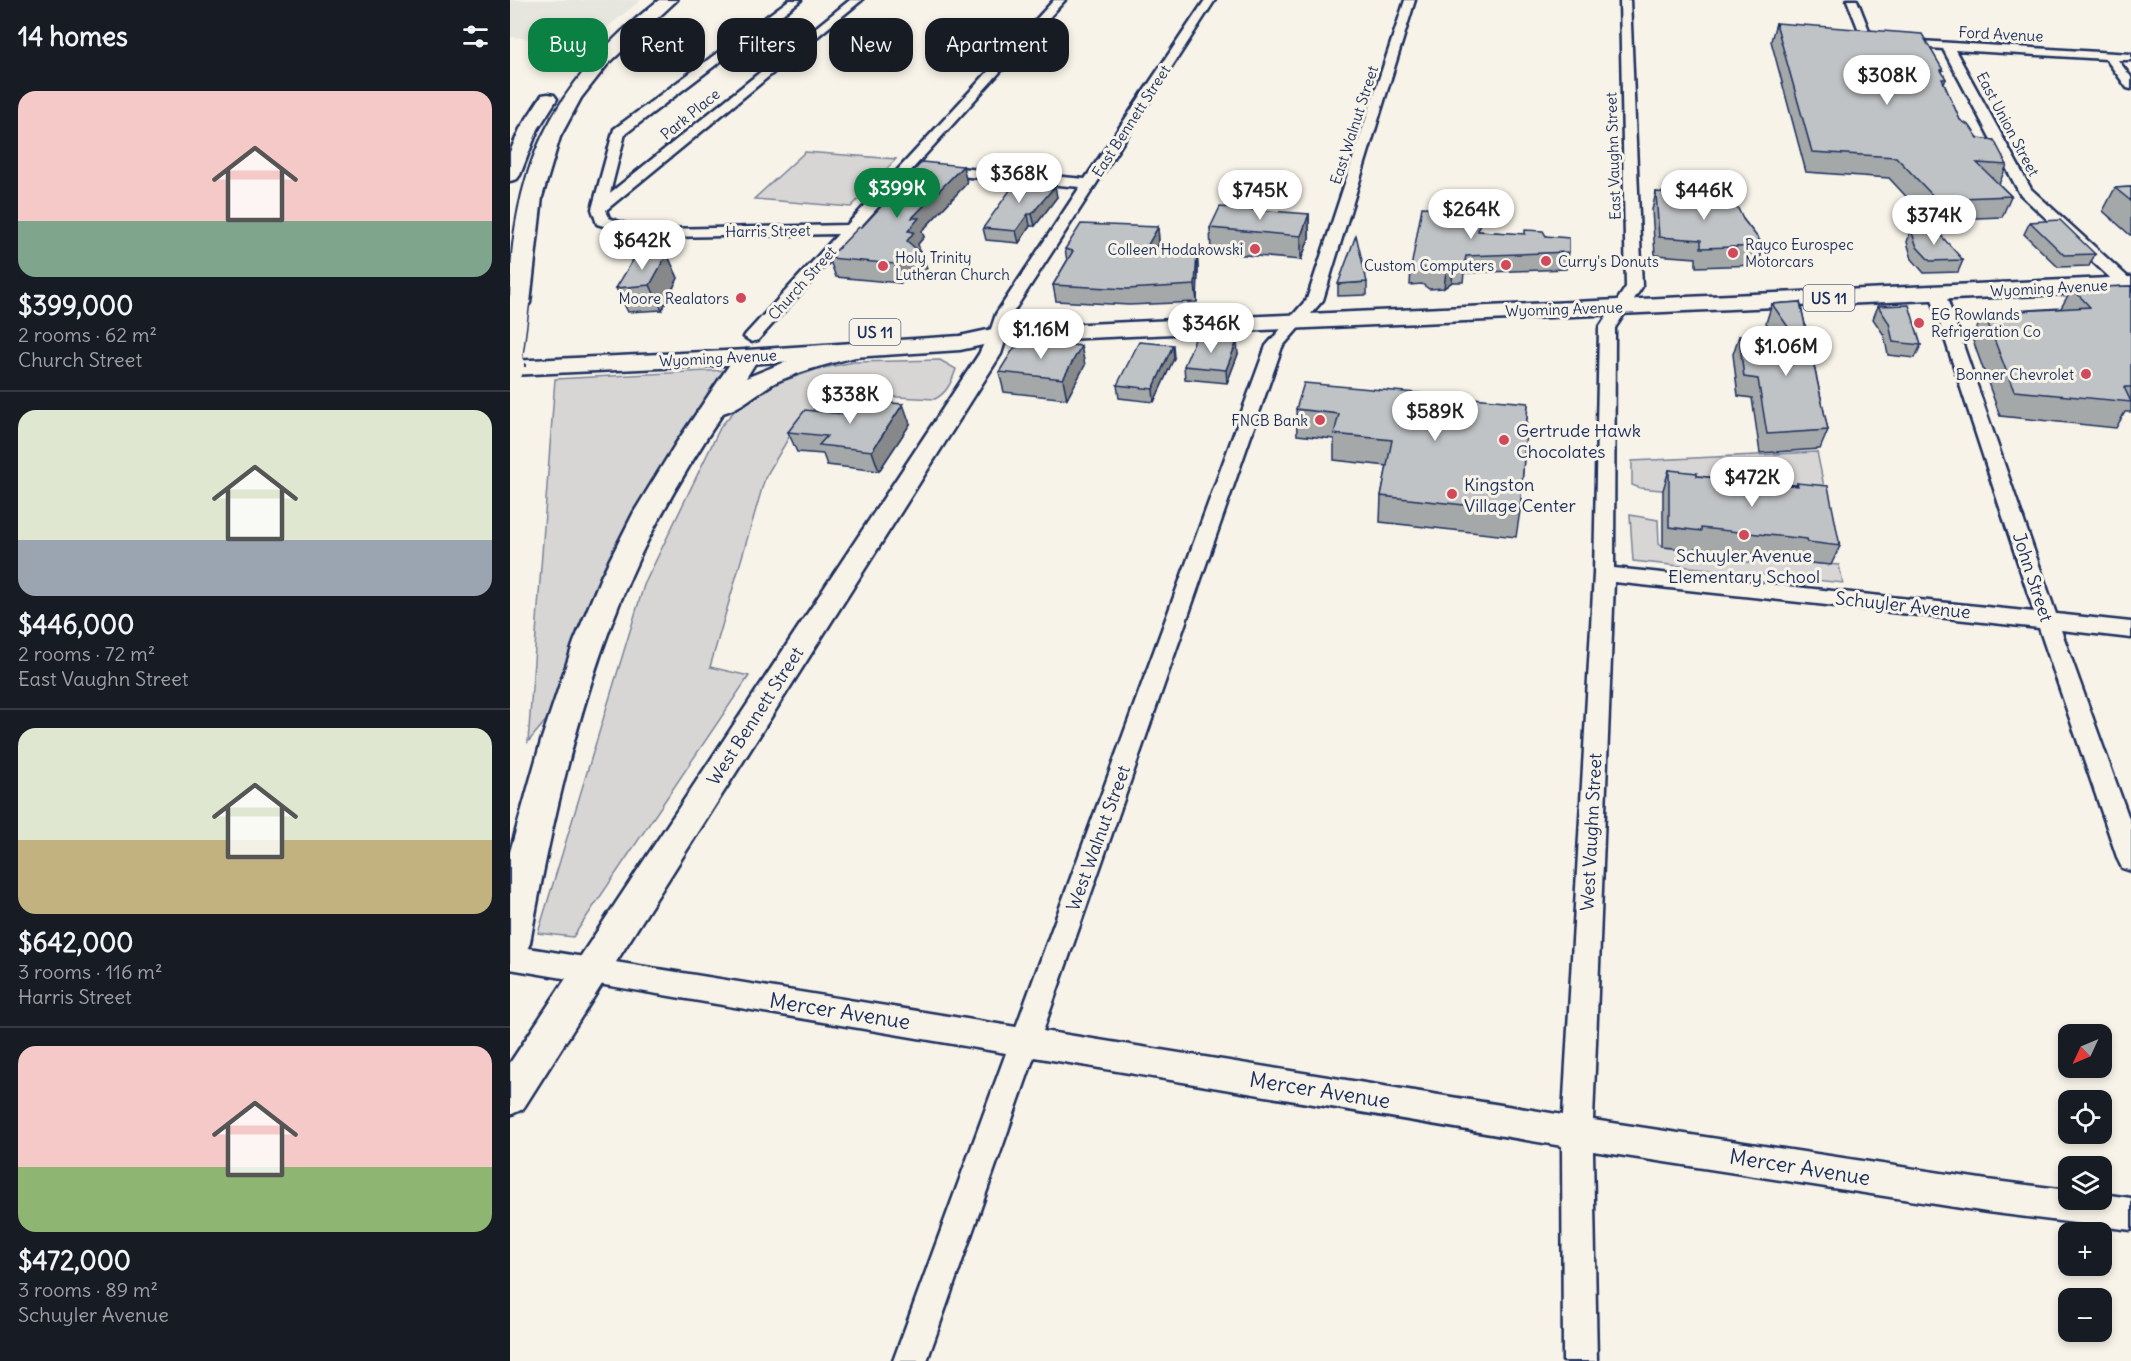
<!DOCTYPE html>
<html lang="en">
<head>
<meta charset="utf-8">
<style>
  body { margin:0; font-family:Delius,sans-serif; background:#20242c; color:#f1f3f6; height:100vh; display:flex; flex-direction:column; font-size:22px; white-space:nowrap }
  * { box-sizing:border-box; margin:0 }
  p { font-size:20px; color:#9ea1a6 }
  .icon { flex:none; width:33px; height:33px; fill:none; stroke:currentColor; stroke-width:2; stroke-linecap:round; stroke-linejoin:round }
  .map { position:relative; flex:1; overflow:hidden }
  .side { display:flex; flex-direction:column; background:#171b24; width:510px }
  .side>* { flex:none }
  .hud { position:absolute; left:18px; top:18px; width:570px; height:54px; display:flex; gap:12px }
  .needle { width:39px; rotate:226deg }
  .controls { position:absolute; left:1548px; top:1024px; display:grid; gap:12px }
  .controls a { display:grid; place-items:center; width:54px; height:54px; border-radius:12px; background:#171b24; box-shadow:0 3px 9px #0003; font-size:30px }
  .price { position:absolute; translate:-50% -51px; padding:0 14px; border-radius:21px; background:#fff; color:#222; font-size:20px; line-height:39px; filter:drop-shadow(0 2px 3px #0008) }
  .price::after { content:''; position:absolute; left:50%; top:36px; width:18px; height:14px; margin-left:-9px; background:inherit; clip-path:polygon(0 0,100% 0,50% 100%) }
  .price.current { background:#0b8043; color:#fff }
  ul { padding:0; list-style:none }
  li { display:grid; align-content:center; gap:12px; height:318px; padding:0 18px }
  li+li { border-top:2px solid #363941 }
  li span { display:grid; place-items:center; height:186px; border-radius:18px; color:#555 }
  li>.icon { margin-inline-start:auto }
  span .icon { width:108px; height:108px; fill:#fffc; stroke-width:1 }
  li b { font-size:26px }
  h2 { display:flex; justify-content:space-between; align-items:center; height:72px; padding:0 18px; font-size:26px }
  .tag { padding:0 21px; border-radius:18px; background:#171b24; box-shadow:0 3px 9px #0003; font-size:21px; line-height:54px }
  .tag.current { background:#0b8043; color:#fff }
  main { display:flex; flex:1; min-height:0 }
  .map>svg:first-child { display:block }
  .built { fill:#e6e5de }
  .green { fill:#d7d6d4; stroke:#798299; stroke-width:1.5 }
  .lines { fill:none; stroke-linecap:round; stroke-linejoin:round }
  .minor-casing { stroke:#1b2f5e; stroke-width:5 }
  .tertiary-casing { stroke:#1b2f5e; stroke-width:5 }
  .primary-casing { stroke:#1b2f5e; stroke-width:5 }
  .motorway-casing { stroke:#1b2f5e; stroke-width:5 }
  .minor { fill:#f7f3e8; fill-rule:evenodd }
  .tertiary { fill:#f7f3e8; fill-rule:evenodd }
  .primary { fill:#f7f3e8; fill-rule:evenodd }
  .motorway { fill:#f7f3e8; fill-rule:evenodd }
  .motorway-bridge-far1-casing { stroke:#1b2f5e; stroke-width:25; stroke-linecap:butt }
  .motorway-bridge-casing { stroke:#1b2f5e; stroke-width:32; stroke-linecap:butt }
  .motorway-bridge-far1 { stroke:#f7f3e8; stroke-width:22 }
  .motorway-bridge { stroke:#f7f3e8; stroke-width:28 }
  .wall { fill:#a5a8a9; stroke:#1b2f5e; stroke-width:1.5 }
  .shaded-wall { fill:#86888a; stroke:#1b2f5e; stroke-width:1.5 }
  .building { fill:#c0c3c5; stroke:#1b2f5e; stroke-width:1.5 }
  .poi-dot { fill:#d1495b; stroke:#f7f3e8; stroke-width:2 }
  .labels { text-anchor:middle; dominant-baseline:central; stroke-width:6; stroke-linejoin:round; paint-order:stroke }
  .far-street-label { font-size:15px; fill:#1b2f5e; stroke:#f7f3e8 }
  .far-poi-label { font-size:15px; fill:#1b2f5e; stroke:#f7f3e8; text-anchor:end }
  .shield { fill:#f7f3e8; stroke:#5d6a87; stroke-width:1.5 }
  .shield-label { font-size:16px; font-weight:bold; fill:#1b2f5e }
  .poi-label { font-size:18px; fill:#1b2f5e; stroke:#f7f3e8; text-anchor:start }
  .street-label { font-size:18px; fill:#1b2f5e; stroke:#f7f3e8 }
  .near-street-label { font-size:21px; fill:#1b2f5e; stroke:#f7f3e8 }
</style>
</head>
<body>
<main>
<section class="side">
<h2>14 homes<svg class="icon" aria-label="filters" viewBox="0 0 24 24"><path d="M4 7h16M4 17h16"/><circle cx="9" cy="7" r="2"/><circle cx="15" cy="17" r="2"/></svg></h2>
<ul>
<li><span style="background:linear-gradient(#f6c9c9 70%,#7fa58c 0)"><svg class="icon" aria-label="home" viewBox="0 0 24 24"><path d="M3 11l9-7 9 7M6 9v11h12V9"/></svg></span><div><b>$399,000</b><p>2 rooms · 62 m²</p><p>Church Street</p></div></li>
<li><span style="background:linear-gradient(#dfe7d0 70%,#9aa5b1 0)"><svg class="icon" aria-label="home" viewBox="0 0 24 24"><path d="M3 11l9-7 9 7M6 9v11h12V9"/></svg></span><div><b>$446,000</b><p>2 rooms · 72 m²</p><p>East Vaughn Street</p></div></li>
<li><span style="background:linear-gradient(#dfe7d0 60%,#c2b280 0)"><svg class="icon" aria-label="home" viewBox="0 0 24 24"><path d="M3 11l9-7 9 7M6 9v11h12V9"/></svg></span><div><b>$642,000</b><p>3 rooms · 116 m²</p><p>Harris Street</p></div></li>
<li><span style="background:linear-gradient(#f6c9c9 65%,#8fb573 0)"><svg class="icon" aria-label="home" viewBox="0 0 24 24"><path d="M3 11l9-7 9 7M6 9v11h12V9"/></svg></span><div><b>$472,000</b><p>3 rooms · 89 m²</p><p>Schuyler Avenue</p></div></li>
</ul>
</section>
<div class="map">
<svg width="1621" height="1361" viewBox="0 0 1621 1361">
  <rect width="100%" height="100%" fill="#f7f3e8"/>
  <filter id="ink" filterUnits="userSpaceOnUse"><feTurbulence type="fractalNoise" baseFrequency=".0167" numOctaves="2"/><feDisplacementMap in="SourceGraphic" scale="12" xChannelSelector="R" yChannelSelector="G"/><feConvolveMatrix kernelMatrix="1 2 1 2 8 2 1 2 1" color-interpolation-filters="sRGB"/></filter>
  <g filter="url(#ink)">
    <path class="built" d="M0 0H131L78 43 0 37Z"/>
    <g class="green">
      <path d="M295 152 386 159 341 207 244 199Z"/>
      <path d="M430 360 446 369C442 381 437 393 425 399L334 394 317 400 289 420 255 478 200 667 239 676 63 937 28 933 134 585 211 426 235 399 264 384 308 369 344 362Z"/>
      <path d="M216 370 133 497 111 535 75 615 38 718 18 742 45 379Z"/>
      <path d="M1307 452 1318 506 1130 488 1122 485V461Z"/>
      <path d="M1120 515 1148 520 1149 544 1153 547 1224 552 1227 561 1245 563 1246 554 1289 559 1290 562 1329 565 1333 583 1123 561Z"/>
    </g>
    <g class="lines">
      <g class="minor-casing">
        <g id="minor">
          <path d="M279 0H291L115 134 100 193 340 0H352L96 210 99 218 121 226 154 229 337 225 544 0H555L248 340 242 342 234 337 236 334 328 234 154 237 119 234 87 224 82 209 104 129Z"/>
          <path d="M695 0H705L502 314 495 335 487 340 481 338 479 335 486 314 570 187 426 174 419 170 426 166 575 179Z"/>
          <path d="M895 0H905L813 300 772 347 533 1031 1053 1115 1084 574 1089 328 1116 287 1110 0H1120L1132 287 1105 328 1104 568 1524 612 1420 293 1422 290H1434L1546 614 1621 622V638L1551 630 1621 824V871L1612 868 1608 860 1529 628 1104 582 1083 1120 1477 1180 1558 1190V1200H1592V1194L1621 1198V1230L1477 1212 1083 1151 1087 1361H1053L1052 1146 524 1057 417 1361H383L496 1053 0 969V945L506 1027 756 346 797 299Z"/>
          <path d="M1337 0H1347L1362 38 1621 54V60H1608L1621 77V89L1617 88 1596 59 1445 50 1521 189 1621 280V289L1611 288 1510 194 1433 49 1354 43Z"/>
        </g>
      </g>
      <g class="tertiary-casing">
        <path id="tertiary" d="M487 329 494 331 497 335 491 354 13 1109 0 1115V1063L469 354 480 331Z"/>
      </g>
      <g class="primary-casing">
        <path id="primary" d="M1621 277V291L487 342 450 350 237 364 0 375V361L237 350 450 336 487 328Z"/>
      </g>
      <g class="motorway-casing">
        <g id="motorway">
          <path d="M149 0H167L97 65 71 98 50 137 32 197 20 303 16 308 8 310 0 308C0 170 40 85 149 0Z"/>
          <path d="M38 94 44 95 47 99 28 129 10 175 7 179 0 181V152L10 129 32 95Z"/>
          <path d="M348 342 357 344 360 349 357 354C326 362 295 369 266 382 249 391 232 408 213 413 183 458 155 505 131 554 76 670 42 817 20 943L14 956 0 961V852L32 738 64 642 91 577 124 512 165 445 228 352 237 350 246 352 249 357 236 378 285 358Z"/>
        </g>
      </g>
      <use href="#minor" class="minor"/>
      <use href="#tertiary" class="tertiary"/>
      <use href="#primary" class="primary"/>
      <use href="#motorway" class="motorway"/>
      <g class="motorway-bridge-far1-casing">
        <path id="motorway-bridge-far1" d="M0 365 8 303"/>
      </g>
      <g class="motorway-bridge-casing">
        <path id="motorway-bridge" d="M0 367V363"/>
      </g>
      <use href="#motorway-bridge-far1" class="motorway-bridge-far1"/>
      <use href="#motorway-bridge" class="motorway-bridge"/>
    </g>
    <g class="wall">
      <path d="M1266 23 1433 70 1432 72 1436 79 1434 84 1450 120 1497 165 1489 184 1501 196 1492 217 1418 220 1379 178 1296 172 1261 41Z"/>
      <path d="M457 183 412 231 414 237 408 244 409 251 413 255 418 274 390 283 326 277 319 258Z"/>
      <path d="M542 186 547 197 525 226H520L509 243 476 240 473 228Z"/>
      <path d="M1621 187V235H1620L1593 211 1605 188Z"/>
      <path d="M1146 192 1233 219 1254 246 1248 265 1186 267V258L1145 255 1142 210Z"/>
      <path d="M799 214V238L791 260 701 252 700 228Z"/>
      <path d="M1520 222 1585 254 1579 266 1548 267 1514 234Z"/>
      <path d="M648 227 649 243 646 249 687 252 688 268 687 302 619 305 546 301 543 285 557 261 555 249Z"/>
      <path d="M1401 230 1453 260 1448 272 1414 273 1402 259 1397 242Z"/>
      <path d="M969 231 1036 236 1059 252 1056 269 954 273 953 282H942L934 288 919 289 912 284 900 285 901 268Z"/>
      <path d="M157 254 168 278 152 310 118 312 106 288Z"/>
      <path d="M857 282V295L828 296V284Z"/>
      <path d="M1621 286V412H1615L1606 428 1490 416 1462 338 1474 313 1551 308 1562 288Z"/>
      <path d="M1290 302 1318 430 1310 449 1250 453 1242 398 1228 396 1223 354 1229 336 1267 339 1256 323 1262 304Z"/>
      <path d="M1368 306 1411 345 1405 358 1378 355 1374 335 1363 319Z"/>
      <path d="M728 354 717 383 675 379 674 366Z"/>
      <path d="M664 358 644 402 609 398 607 385Z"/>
      <path d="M575 365 557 399 494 392 489 372Z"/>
      <path d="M1018 403 1010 511 1006 537 870 522 871 496 877 466 824 460V439L787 435 786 409Z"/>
      <path d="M400 424 369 471 317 465 313 454 287 452 278 432Z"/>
      <path d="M1159 470 1187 476 1286 485 1287 483 1330 546 1321 565 1290 562 1289 559 1185 548V550L1153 547V490Z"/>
    </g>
    <g class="shaded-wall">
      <path d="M453 166 457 183 412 231 414 237 408 244 410 251 404 258 413 255 418 274 390 283 385 264 397 241 398 231 402 218Z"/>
      <path d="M541 182 543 189 545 186 547 197 525 226 522 214Z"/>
      <path d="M518 214 520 226 509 243 506 231Z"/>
      <path d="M799 214V238L791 260V236Z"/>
      <path d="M648 227 649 243 638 264 636 248Z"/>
      <path d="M687 252 688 268 687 302 685 285Z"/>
      <path d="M157 254 168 278 152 310 140 285Z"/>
      <path d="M943 266 942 282 934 288 936 271Z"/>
      <path d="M727 341 728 354 717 383 716 370Z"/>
      <path d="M663 345 664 358 644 402 643 389Z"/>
      <path d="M571 346 575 365 557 399 553 379Z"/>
      <path d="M393 404 400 424 369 471 362 451Z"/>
    </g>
    <g class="building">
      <path d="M1266 23 1412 34 1433 70H1431L1436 79H1432L1450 120 1460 126 1468 138 1484 140 1497 165 1467 163 1501 196 1426 199 1386 157 1302 152Z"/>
      <path d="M412 162 453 166 402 218H409L398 231 404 232 397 241 413 255 385 264 319 258 349 227H352Z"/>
      <path d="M508 179 541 182 539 186H545L522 214H518L506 231 473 228Z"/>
      <path d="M1621 187V201L1605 188Z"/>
      <path d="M1146 192 1223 198 1233 219 1254 246 1191 248V240L1149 237Z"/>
      <path d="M710 207 799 214 791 236 700 228Z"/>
      <path d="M912 207 972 210 968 231 1015 234V230L1033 231 1036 236 1059 238V252L956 256 954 265 943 266 936 271 920 272 913 267 901 268Z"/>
      <path d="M1550 220 1585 254 1554 255 1520 222Z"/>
      <path d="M571 224 648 227 636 248 687 252 685 285 617 289 543 285 563 251 555 249Z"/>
      <path d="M1425 229 1453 260 1420 261 1407 247 1401 230Z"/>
      <path d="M846 235 857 282 828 284Z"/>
      <path d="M157 254 140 285 106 288 126 255Z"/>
      <path d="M1621 286V387H1614L1621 402 1504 391 1474 313 1580 307 1562 288Z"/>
      <path d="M1290 302 1318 430 1257 434 1248 379 1234 377 1229 336 1288 341 1262 304Z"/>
      <path d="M1399 305 1411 345 1383 342 1379 323 1368 306Z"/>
      <path d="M686 337 727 341 716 370 674 366Z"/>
      <path d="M523 341 571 346 553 379 489 372 504 348Z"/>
      <path d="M629 342 663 345 643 389 607 385Z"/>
      <path d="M794 383 1018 403 1010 511 871 496 882 440 824 434 829 414 786 409Z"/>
      <path d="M344 400 393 404 362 451 309 445 317 436 278 432 295 410 333 414Z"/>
      <path d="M1159 470 1187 473V476L1288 486 1287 483 1318 486 1330 546 1298 542 1297 539 1191 528V531L1159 527Z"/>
    </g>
  </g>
  <g class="poi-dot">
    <circle cx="745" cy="249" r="6"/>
    <circle cx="1223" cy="253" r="6"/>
    <circle cx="1036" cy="261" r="6"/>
    <circle cx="996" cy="265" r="6"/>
    <circle cx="373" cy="266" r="6"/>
    <circle cx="231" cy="298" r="6"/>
    <circle cx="1409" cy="323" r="6"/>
    <circle cx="1576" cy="374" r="6"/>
    <circle cx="810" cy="420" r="6"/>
    <circle cx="994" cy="440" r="6"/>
    <circle cx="942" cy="494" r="6"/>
    <circle cx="1234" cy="535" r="6"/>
  </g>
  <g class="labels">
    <g class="far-street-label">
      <text transform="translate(1491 34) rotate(3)">Ford Avenue</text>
      <text transform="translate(180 114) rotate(-39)">Park Place</text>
      <text transform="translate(621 121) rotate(-57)">East Bennett Street</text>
      <text transform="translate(1498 124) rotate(62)">East Union Street</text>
      <text transform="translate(844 125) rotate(-72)">East Walnut Street</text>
      <text transform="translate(1103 156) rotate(-92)">East Vaughn Street</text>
      <text transform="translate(258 231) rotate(-1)">Harris Street</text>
      <text transform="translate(292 283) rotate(-48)">Church Street</text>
      <text transform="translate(1539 288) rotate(-3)">Wyoming Avenue</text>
      <text transform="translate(1054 309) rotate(-2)">Wyoming Avenue</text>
      <text transform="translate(208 358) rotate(-3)">Wyoming Avenue</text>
    </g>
    <g class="far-poi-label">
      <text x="1235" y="244" text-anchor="start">Rayco Eurospec<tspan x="1235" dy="17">Motorcars</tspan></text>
      <text x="733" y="249">Colleen Hodakowski</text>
      <text x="385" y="257" text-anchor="start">Holy Trinity<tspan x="385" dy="17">Lutheran Church</tspan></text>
      <text x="1048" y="261" text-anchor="start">Curry's Donuts</text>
      <text x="984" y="265">Custom Computers</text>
      <text x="219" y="298">Moore Realators</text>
      <text x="1421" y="314" text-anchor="start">EG Rowlands<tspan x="1421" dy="17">Refrigeration Co</tspan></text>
      <text x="1564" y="374">Bonner Chevrolet</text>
      <text x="798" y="420">FNCB Bank</text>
    </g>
    <g class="shield">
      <rect x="1293.5" y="285" width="51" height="26" rx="4.5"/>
      <rect x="339.5" y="319" width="51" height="26" rx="4.5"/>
    </g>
    <g class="shield-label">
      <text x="1319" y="298">US 11</text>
      <text x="365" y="332">US 11</text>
    </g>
    <g class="poi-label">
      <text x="1006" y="430">Gertrude Hawk<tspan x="1006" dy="21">Chocolates</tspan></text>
      <text x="954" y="484">Kingston<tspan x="954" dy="21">Village Center</tspan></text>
      <text x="1234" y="555" text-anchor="middle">Schuyler Avenue<tspan x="1234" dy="21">Elementary School</tspan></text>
    </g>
    <g class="street-label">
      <text transform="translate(1523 577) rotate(72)">John Street</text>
      <text transform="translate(1393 605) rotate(6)">Schuyler Avenue</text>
      <text transform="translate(245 716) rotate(-57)">West Bennett Street</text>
      <text transform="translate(1081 832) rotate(-87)">West Vaughn Street</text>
      <text transform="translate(588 838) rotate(-70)">West Walnut Street</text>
    </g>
    <g class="near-street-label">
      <text transform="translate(330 1011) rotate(9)">Mercer Avenue</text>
      <text transform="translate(810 1090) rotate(9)">Mercer Avenue</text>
      <text transform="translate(1290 1167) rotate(9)">Mercer Avenue</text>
    </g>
  </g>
</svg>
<div class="controls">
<a><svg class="needle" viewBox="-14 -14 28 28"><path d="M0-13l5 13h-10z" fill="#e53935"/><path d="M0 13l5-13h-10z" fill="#9ea1a6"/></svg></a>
<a><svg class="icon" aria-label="locate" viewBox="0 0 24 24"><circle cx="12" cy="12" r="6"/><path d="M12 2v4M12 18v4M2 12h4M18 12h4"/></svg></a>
<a><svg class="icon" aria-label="layers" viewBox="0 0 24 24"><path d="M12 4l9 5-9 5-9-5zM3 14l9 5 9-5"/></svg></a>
<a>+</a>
<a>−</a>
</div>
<b class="price" style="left:1377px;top:106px">$308K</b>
<b class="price" style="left:509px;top:204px">$368K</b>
<b class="price current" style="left:387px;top:219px">$399K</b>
<b class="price" style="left:750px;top:221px">$745K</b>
<b class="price" style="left:1194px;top:221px">$446K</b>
<b class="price" style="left:961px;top:240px">$264K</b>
<b class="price" style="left:1424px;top:246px">$374K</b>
<b class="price" style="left:132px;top:271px">$642K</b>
<b class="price" style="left:701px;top:354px">$346K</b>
<b class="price" style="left:531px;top:360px">$1.16M</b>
<b class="price" style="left:1276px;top:377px">$1.06M</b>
<b class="price" style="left:340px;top:425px">$338K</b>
<b class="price" style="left:925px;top:442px">$589K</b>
<b class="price" style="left:1242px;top:508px">$472K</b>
<div class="hud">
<a class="tag current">Buy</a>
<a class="tag">Rent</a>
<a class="tag">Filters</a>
<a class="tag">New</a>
<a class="tag">Apartment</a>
</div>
</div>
</main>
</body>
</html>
